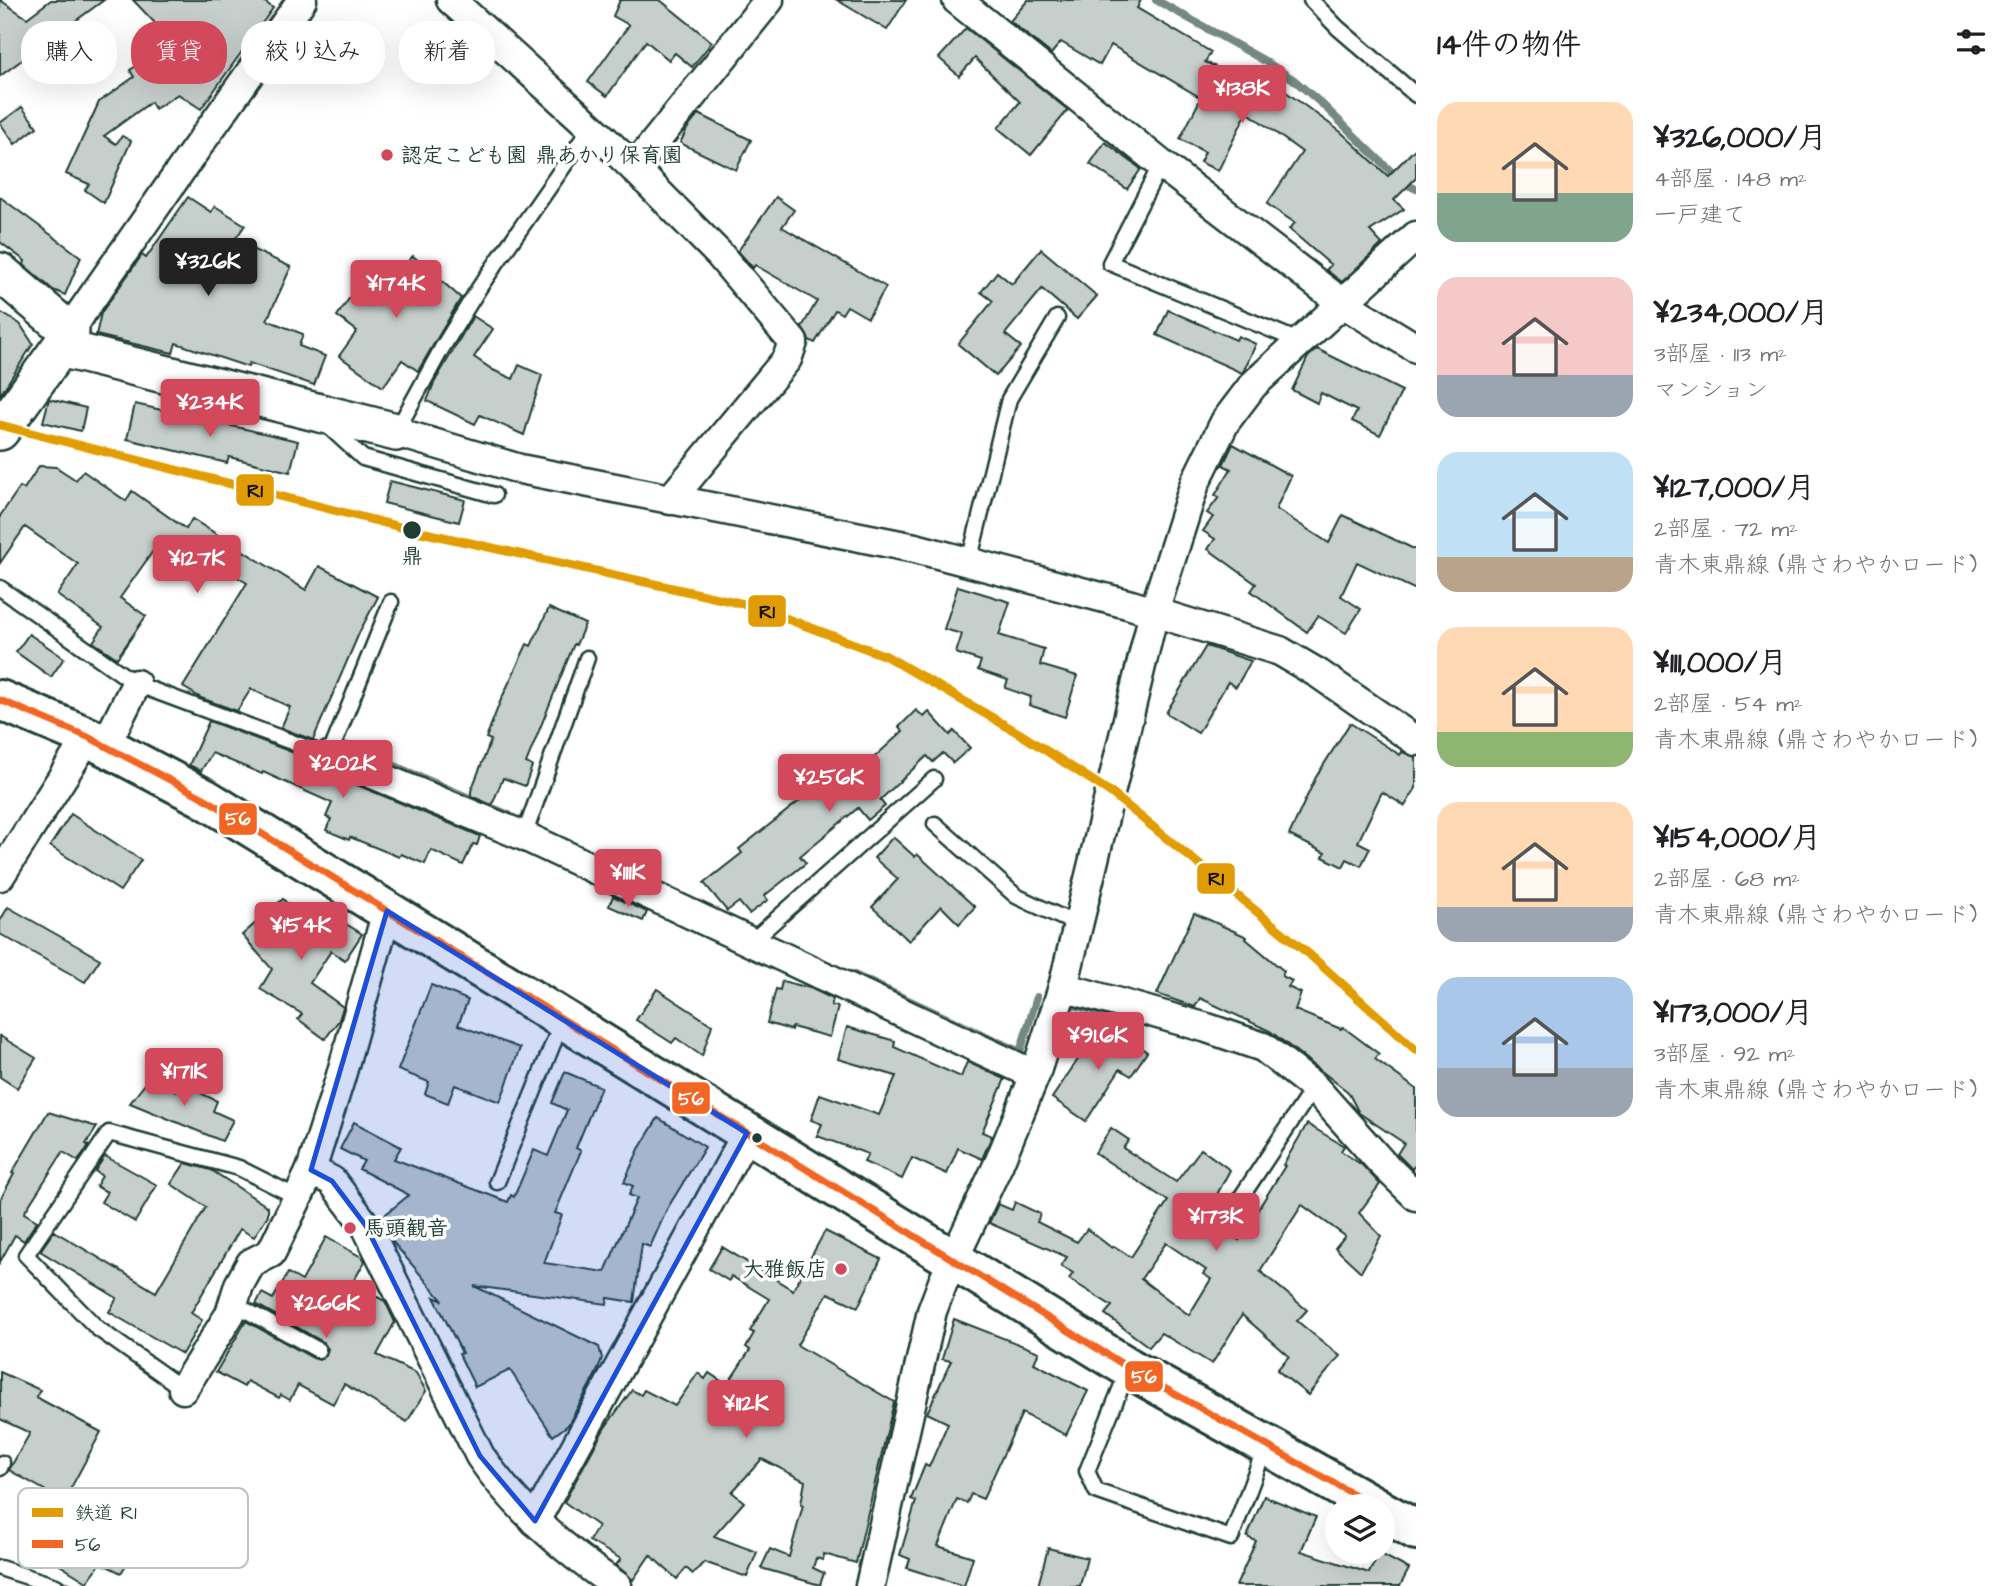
<!DOCTYPE html>
<html lang="ja">
<head>
<meta charset="utf-8">
<style>
  body { margin:0; font-family:"Architects Daughter","Klee One",sans-serif; background:#f6f6f6; color:#202124; height:100vh; display:flex; flex-direction:column; font-size:26px; white-space:nowrap }
  * { box-sizing:border-box; margin:0 }
  p { font-size:23px; color:#757577 }
  .icon { flex:none; width:38px; height:38px; fill:none; stroke:currentColor; stroke-width:2; stroke-linecap:round; stroke-linejoin:round }
  .map { position:relative; flex:1; overflow:hidden }
  .sheet { display:flex; flex-direction:column; background:#fff; width:595px }
  .sheet>* { flex:none }
  .guide { position:absolute; left:21px; top:21px; width:665px; height:63px; display:flex; gap:14px }
  .tools { position:absolute; left:1325px; top:1494px; display:grid; gap:14px }
  .tools a { display:grid; place-items:center; width:70px; height:70px; border-radius:50%; background:#fff; box-shadow:0 7px 28px #0002; font-size:35px }
  .price { position:absolute; translate:-50% -60px; padding:0 16px; border-radius:7px; background:#d1495b; color:#fff; font-size:23px; line-height:46px; filter:drop-shadow(0 2px 4px #0008) }
  .price::after { content:''; position:absolute; left:50%; top:42px; width:21px; height:16px; margin-left:-10px; background:inherit; clip-path:polygon(0 0,100% 0,50% 100%) }
  .price.on { background:#222; color:#fff }
  ul { padding:0; list-style:none }
  li { display:flex; align-items:center; gap:21px; height:175px; padding:0 21px }
  li span { display:grid; place-items:center; flex:none; width:196px; height:140px; border-radius:21px; color:#555 }
  li>.icon { margin-inline-start:auto }
  span .icon { width:84px; height:84px; fill:#fffc; stroke-width:1 }
  li b { font-size:30px }
  h2 { display:flex; justify-content:space-between; align-items:center; height:84px; padding:0 21px; font-size:30px }
  .tag { padding:0 24px; border-radius:28px; background:#fff; box-shadow:0 7px 28px #0002; font-size:24px; line-height:63px }
  .tag.on { background:#d1495b; color:#fff }
  main { display:flex; flex:1; min-height:0 }
  .map>svg:first-child { display:block }
  .lines { fill:none; stroke-linecap:round; stroke-linejoin:round }
  .stream { stroke:#758883; stroke-width:8 }
  .building { fill:#c7cfcc; stroke:#1f3d34; stroke-width:2; fill-rule:evenodd }
  .service-casing { stroke:#1f3d34; stroke-width:19 }
  .minor-casing { stroke:#1f3d34; stroke-width:33 }
  .tertiary-casing { stroke:#1f3d34; stroke-width:42 }
  .secondary-casing { stroke:#1f3d34; stroke-width:44 }
  .service { stroke:#fff; stroke-width:14 }
  .minor { stroke:#fff; stroke-width:28 }
  .tertiary { stroke:#fff; stroke-width:37 }
  .secondary { stroke:#fff; stroke-width:38 }
  .bus-1-casing { stroke:#fff; stroke-width:12 }
  .bus-1 { stroke:#f26522; stroke-width:7 }
  .rail-1-casing { stroke:#fff; stroke-width:14 }
  .rail-1 { stroke:#e19c05; stroke-width:9 }
  .marked { fill:#1d4ed8; fill-opacity:0.2; stroke:#1d4ed8; stroke-width:5; stroke-linejoin:round }
  .poi-dot { fill:#d1495b; stroke:#fff; stroke-width:2.5 }
  .stop-dot { fill:#1f3d34; stroke:#fff; stroke-width:2.5 }
  .labels { text-anchor:middle; dominant-baseline:central; stroke-width:7; stroke-linejoin:round; paint-order:stroke }
  .poi-label { font-size:21px; font-weight:bold; fill:#1f3d34; stroke:#fff; text-anchor:start }
  .stop-label { font-size:21px; font-weight:bold; fill:#1f3d34; stroke:#fff }
  .key { fill:#fff; stroke:#bcc5c2; stroke-width:2 }
  .key-label { font-size:19px; fill:#1f3d34 }
  .line-badge { stroke:#fff; stroke-width:2.5 }
  .badge-label { font-size:19px; text-anchor:middle; font-weight:bold; fill:#fff }
  .pale-badge-label { font-size:19px; text-anchor:middle; font-weight:bold; fill:#111 }
</style>
</head>
<body>
<main>
<div class="map">
<svg width="1416" height="1586" viewBox="0 0 1416 1586">
  <rect width="100%" height="100%" fill="#fff"/>
  <filter id="ink" filterUnits="userSpaceOnUse"><feTurbulence type="fractalNoise" baseFrequency=".0143" numOctaves="2"/><feDisplacementMap in="SourceGraphic" scale="14" xChannelSelector="R" yChannelSelector="G"/><feConvolveMatrix kernelMatrix="1 2 1 2 8 2 1 2 1" color-interpolation-filters="sRGB"/></filter>
  <g filter="url(#ink)">
    <g class="lines">
      <g class="stream">
        <path d="M1156 0 1265 61 1293 79 1323 105 1402 182 1416 189"/>
        <path d="M348 746 509 815"/>
        <path d="M852 974 1020 1052 1037 997"/>
        <path d="M1076 1006 1110 1015"/>
        <path d="M53 1580 70 1586"/>
      </g>
    </g>
    <g class="building">
      <path d="M0 0 27 18 51 0H104L0 76Z"/>
      <path d="M133 0H262L273 8 201 109 178 94 155 109 151 102 104 136 116 144 122 136 131 141 104 203 85 190 89 184 66 174 99 102 134 77 130 70 173 42Z"/>
      <path d="M620 0H660L712 42 692 67 675 53 669 60 646 41 607 96 588 82 629 25 613 16Z"/>
      <path d="M837 0H906L887 30Z"/>
      <path d="M1028 0H1141L1137 8 1211 52 1205 62 1277 95 1282 89 1341 132 1388 176 1416 148V178L1394 200 1404 209 1370 231 1382 244 1342 282 1326 270 1331 265 1289 229 1295 223 1267 204 1302 152 1247 112 1218 171 1200 162 1205 152 1180 139 1201 98 1111 45 1100 65 1061 42 1051 54 1010 21Z"/>
      <path d="M966 28 1068 110 1031 155 998 128 1020 102 975 58 959 76 939 58Z"/>
      <path d="M22 107 37 127 15 144 0 123Z"/>
      <path d="M699 114 751 140 736 170 680 143 687 129Z"/>
      <path d="M1105 142 1141 169 1127 189 1090 164Z"/>
      <path d="M0 197 81 257 65 295 53 290 24 265 25 261 0 242Z"/>
      <path d="M188 197 211 212 215 206 245 225 234 241 291 267 267 320 303 334 299 346 325 356 314 385 249 363 248 367 176 343 173 353 96 335 101 313 142 255 146 258Z"/>
      <path d="M776 197 794 210 782 227 886 287 868 318 847 306 842 314 835 310 815 343 809 340 802 327 817 301 755 265 753 268 738 251Z"/>
      <path d="M1041 249 1097 296 1077 319 1042 289 1005 334 1021 347 996 376 958 344 993 301 981 292 997 272 1012 284Z"/>
      <path d="M413 256 461 298 418 371 402 360 383 387 339 356 357 331 337 316 367 273 385 286Z"/>
      <path d="M1168 310 1236 340 1238 336 1256 344 1244 370 1242 373 1157 335Z"/>
      <path d="M0 312 20 324 33 344 0 395Z"/>
      <path d="M473 316 493 329 474 357 493 370 513 379 519 365 542 375 524 435 480 415 475 424 427 401 434 383Z"/>
      <path d="M1317 349 1402 391 1380 435 1352 421 1357 411 1321 393 1317 403 1292 390 1308 357Z"/>
      <path d="M49 399 86 408 81 431 43 422Z"/>
      <path d="M135 404 298 441 290 472 229 457 227 463 127 439Z"/>
      <path d="M1233 444 1291 476 1276 509 1329 543 1343 515 1416 550V590L1357 562 1341 596 1361 609 1346 633 1318 616 1307 632 1251 591 1256 584 1208 549 1215 539 1203 531 1213 517 1207 513 1219 497 1215 495 1231 469 1223 465Z"/>
      <path d="M39 466 56 467 76 480 83 471 126 501 132 491 186 529 192 519 306 590 319 566 378 597 360 631 313 740 281 728 290 707 251 689 237 711 201 698 183 687 247 583 213 562 207 573 158 544 120 598 146 616 117 658 93 642 103 627 57 595 78 564 25 527 0 563V516L20 487 24 489Z"/>
      <path d="M390 481 465 500 459 522 384 503Z"/>
      <path d="M958 586 1010 602 999 635 1044 649 1040 665 1077 676 1065 717 1029 705 1031 697 1005 688 1008 680 978 670 981 661 956 653 962 634 944 629Z"/>
      <path d="M549 608 585 624 576 645 574 644 526 763 532 766 525 786 503 778 492 805 471 796V791L491 740 486 738 500 702 527 644 531 646Z"/>
      <path d="M29 634 64 658 51 677 16 652Z"/>
      <path d="M1206 646 1251 661 1236 687 1228 682 1198 733 1166 713Z"/>
      <path d="M916 710 924 717 929 712 950 735 954 731 970 748 953 763 943 753 933 762 927 756 880 800 885 806 868 820 858 808 800 856 806 863 764 896 768 900 749 914 739 902 727 911 704 883 742 853 739 849 812 791 818 798 853 769 857 773 903 731 899 727Z"/>
      <path d="M209 721 305 757 323 771 480 836 477 845 473 844 463 865 431 850 425 864 401 854 399 857 350 837 349 840 326 830 331 819 326 817 332 803 263 772 262 774 212 753 201 771 189 765Z"/>
      <path d="M1350 723 1400 755 1402 752 1416 757V788L1405 806 1382 792 1358 842 1370 848 1361 866 1347 859 1343 867 1323 857 1325 853 1289 835 1316 777Z"/>
      <path d="M71 814 141 860 120 891 50 846Z"/>
      <path d="M893 837 915 857 917 854 975 907 959 924 941 906 909 941 872 907 898 879 874 858Z"/>
      <path d="M613 896 647 912 643 921 609 906Z"/>
      <path d="M283 899 317 937 332 915 362 934 345 960 331 951 310 983 343 1007 339 1020 325 1039 298 1019 302 1014 260 989 272 969 242 935Z"/>
      <path d="M8 907 100 959 85 982 0 934V921Z"/>
      <path d="M1194 913 1247 937 1246 939 1284 971 1282 976 1292 981 1288 987 1301 993 1295 1010 1341 1029 1343 1027 1379 1054 1375 1059 1416 1089V1164L1412 1169 1397 1154 1404 1143 1359 1113 1348 1092 1270 1031 1200 998 1195 1007 1157 994Z"/>
      <path d="M782 981 810 988 833 999 831 1005 838 1007 830 1037 792 1027 791 1030 767 1023 776 989 780 990Z"/>
      <path d="M431 985 468 1000 458 1025 520 1048 500 1102 455 1085 448 1103 425 1094 429 1082 398 1070Z"/>
      <path d="M657 989 712 1025 702 1056 676 1038 672 1043 636 1020Z"/>
      <path d="M1110 1026 1147 1052 1131 1076 1120 1069 1086 1121 1052 1098 1095 1034 1102 1038Z"/>
      <path d="M847 1027 895 1041 894 1047 961 1077 967 1062 1005 1079 982 1132 992 1136 982 1159 958 1148 947 1174 912 1158 902 1179 864 1162 868 1154 817 1136 822 1124 811 1120 820 1094 879 1115 896 1076 838 1059Z"/>
      <path d="M0 1036 36 1058 17 1088 0 1077Z"/>
      <path d="M565 1072 601 1087 576 1148 581 1151 555 1213 562 1215 544 1263 605 1272 637 1198 629 1195 633 1186 624 1182 639 1149 658 1118 705 1147 667 1209 650 1247 642 1244 634 1302 608 1298 607 1304 474 1286 599 1347 602 1358 597 1372 568 1425 553 1436 510 1370 475 1387 459 1354 462 1353 434 1297 443 1301 391 1240 381 1218 409 1195 359 1169 364 1161 340 1149 354 1122 401 1147 394 1159 508 1202 511 1195 514 1197 534 1150 548 1156 567 1110 552 1103Z"/>
      <path d="M149 1079 176 1091 180 1083 217 1101 213 1111 233 1120 222 1141 130 1103Z"/>
      <path d="M48 1112 97 1127 86 1144 89 1146 78 1161 63 1152 24 1213 37 1221 24 1241 15 1235 0 1262V1200L14 1174 12 1173Z"/>
      <path d="M1307 1124 1344 1146 1341 1151 1362 1165 1380 1184 1359 1213 1381 1236 1361 1272 1335 1248 1345 1236 1302 1205 1260 1271 1307 1310 1297 1321 1340 1356 1308 1395 1277 1370 1289 1356 1242 1315 1212 1364 1161 1333 1149 1347 1105 1314 1112 1306 1069 1279 1073 1273 1061 1266 1067 1257 989 1223 998 1204 1012 1210 1015 1202 1040 1214 1037 1222 1077 1242 1087 1229 1112 1248 1114 1246 1131 1257 1168 1201 1095 1153 1111 1128 1129 1140 1123 1148 1176 1182 1201 1149 1230 1170 1205 1217 1239 1240 1285 1166 1283 1165ZM1166 1243 1206 1270 1203 1274 1211 1279 1189 1315 1141 1279Z"/>
      <path d="M105 1156 157 1185 135 1222 101 1202 107 1192 96 1186 102 1176 95 1171Z"/>
      <path d="M185 1163 211 1170 268 1207V1215L254 1237 240 1229 191 1313 202 1320 182 1354 109 1312 117 1298 40 1251 54 1231 156 1292 206 1207 171 1184Z"/>
      <path d="M825 1231 881 1259 858 1307 828 1293 797 1345 894 1402 856 1563 824 1554 823 1560 816 1558 813 1568 824 1573 820 1585 761 1568 770 1549 789 1557 803 1505 801 1504 805 1481 762 1459 732 1492 744 1502 714 1536 757 1552 747 1577 704 1562 693 1574 686 1568 677 1579 650 1555 633 1580 616 1565 621 1559 589 1541 598 1526 564 1502 604 1429 632 1390 641 1395 644 1390 675 1406 698 1373 705 1379 709 1373 727 1385 750 1350 746 1347 754 1333 750 1331 769 1299 731 1276 729 1281 709 1269 722 1247 793 1290Z"/>
      <path d="M326 1237 363 1258 365 1261 352 1284 385 1301 395 1322 377 1355 416 1373 426 1391 407 1422 344 1384 333 1404 298 1385 290 1400 281 1395 279 1398 247 1381 244 1387 216 1372 246 1321 313 1358 319 1360 326 1355 328 1349 323 1342 256 1304 262 1293 273 1299 288 1273 302 1281Z"/>
      <path d="M954 1319 1039 1352 1034 1363 1088 1391 1066 1435 1022 1413 983 1499 971 1494 967 1503 957 1499 938 1546 973 1557 964 1586 907 1568 910 1559 900 1555 916 1501 911 1499 925 1465 929 1467 948 1423 927 1413 951 1361 942 1359Z"/>
      <path d="M0 1372 40 1390 36 1397 101 1432 64 1501 9 1470 30 1433 0 1419Z"/>
      <path d="M1264 1496 1316 1517 1301 1551 1369 1573 1379 1553 1409 1569 1400 1586H1236L1256 1541 1247 1537Z"/>
      <path d="M115 1513 146 1533 121 1573 101 1563 87 1582 58 1564 89 1514 107 1525Z"/>
      <path d="M1048 1548 1087 1558 1080 1586H1038Z"/>
    </g>
    <g class="lines">
      <g class="service-casing">
        <g id="service">
          <path d="M1311 0 1338 28 1416 95"/>
          <path d="M1161 164 1110 263 1301 342"/>
          <path d="M328 426 363 458 494 495"/>
          <path d="M396 432 442 348 479 288 591 127"/>
          <path d="M969 562 1009 399 1057 318"/>
          <path d="M0 588 136 684 329 756 391 602"/>
          <path d="M935 824 1016 896 1078 925"/>
          <path d="M524 836 587 658"/>
          <path d="M752 941 934 779"/>
          <path d="M497 1182 563 1019"/>
          <path d="M1230 1214 1314 1087"/>
          <path d="M233 1303 318 1350"/>
          <path d="M1129 1368 1087 1471 1096 1491 1231 1538 1266 1445"/>
          <path d="M183 1389 97 1328 26 1255 109 1133 239 1168 299 1198"/>
          <path d="M0 1468 2 1463"/>
          <path d="M0 1568 56 1586"/>
        </g>
      </g>
      <g class="minor-casing">
        <g id="minor">
          <path d="M451 0 591 127 634 168 769 0"/>
          <path d="M957 0 1161 164 1341 302 1416 348"/>
          <path d="M634 168 719 254 793 342 787 359 670 500"/>
          <path d="M60 348 82 312 183 167 302 0"/>
          <path d="M396 432 520 469 915 548 1131 605 1280 651 1319 674 1416 741"/>
          <path d="M105 746 136 684"/>
          <path d="M329 756 524 836 1035 1075"/>
          <path d="M0 876 88 737"/>
          <path d="M387 911 340 1079 311 1170 332 1181 366 1226 480 1456C515 1507 565 1551 617 1586"/>
          <path d="M1063 987 1207 1028 1263 1047 1314 1087 1381 1162 1416 1196"/>
          <path d="M183 1389 230 1314 239 1285 251 1263 271 1253 311 1170"/>
          <path d="M535 1521 747 1133"/>
          <path d="M870 1586 932 1311 943 1282 999 1163 1035 1075 1063 987 1154 612 1195 483 1225 422 1253 385 1416 236"/>
        </g>
      </g>
      <g class="tertiary-casing">
        <g id="tertiary">
          <path d="M0 272 70 332"/>
          <path d="M0 431 60 348 396 432"/>
        </g>
      </g>
      <g class="secondary-casing">
        <g id="secondary">
          <path d="M0 700 88 737 204 798 1129 1368 1376 1507"/>
          <path d="M1382 1511 1416 1530"/>
        </g>
      </g>
      <use href="#service" class="service"/>
      <use href="#minor" class="minor"/>
      <use href="#tertiary" class="tertiary"/>
      <use href="#secondary" class="secondary"/>
      <g class="bus-1-casing">
        <path id="bus-1" d="M0 700 88 737 204 798 1129 1368 1376 1507"/>
      </g>
      <use href="#bus-1" class="bus-1"/>
      <g class="rail-1-casing">
        <path id="rail-1" d="M0 425 412 530 753 606 886 656 1022 735 1110 792 1310 955 1416 1050"/>
      </g>
      <use href="#rail-1" class="rail-1"/>
    </g>
  </g>
  <path class="marked" d="M387 911 747 1133 535 1521 480 1456 366 1226 332 1181 311 1170Z"/>
  <g class="poi-dot">
    <circle cx="387" cy="155" r="7"/>
    <circle cx="350" cy="1228" r="7"/>
    <circle cx="841" cy="1269" r="7"/>
  </g>
  <g class="stop-dot">
    <circle cx="412" cy="530" r="10"/>
    <circle cx="757" cy="1138" r="6"/>
  </g>
  <g class="labels">
    <g class="poi-label">
      <text x="401" y="155">認定こども園 鼎あかり保育園</text>
      <text x="364" y="1228">馬頭観音</text>
      <text x="827" y="1269" text-anchor="end">大雅飯店</text>
    </g>
    <g class="stop-label">
      <text x="412" y="556">鼎</text>
    </g>
  </g>
  <rect x="18" y="1488" width="230" height="80" rx="10" class="key"/>
  <rect x="32" y="1508" width="31" height="9" fill="#e19c05"/>
  <rect x="32" y="1540" width="31" height="8" fill="#f26522"/>
  <g class="key-label">
    <text x="75" y="1519">鉄道 R1</text>
    <text x="75" y="1551">56</text>
  </g>
  <g class="line-badge">
    <rect x="235" y="473" width="40" height="34" rx="7" fill="#e19c05"/>
    <rect x="747" y="594" width="40" height="34" rx="7" fill="#e19c05"/>
    <rect x="218" y="802" width="40" height="34" rx="7" fill="#f26522"/>
    <rect x="1196" y="862" width="40" height="33" rx="7" fill="#e19c05"/>
    <rect x="671" y="1081" width="40" height="34" rx="7" fill="#f26522"/>
    <rect x="1124" y="1360" width="40" height="33" rx="7" fill="#f26522"/>
  </g>
  <g class="badge-label">
    <text x="238" y="825">56</text>
    <text x="691" y="1105">56</text>
    <text x="1144" y="1383">56</text>
  </g>
  <g class="pale-badge-label">
    <text x="255" y="497">R1</text>
    <text x="767" y="618">R1</text>
    <text x="1216" y="885">R1</text>
  </g>
</svg>
<div class="tools">
<a><svg class="icon" aria-label="layers" viewBox="0 0 24 24"><path d="M12 4l9 5-9 5-9-5zM3 14l9 5 9-5"/></svg></a>
</div>
<b class="price" style="left:1242px;top:125px">¥138K</b>
<b class="price on" style="left:208px;top:298px">¥326K</b>
<b class="price" style="left:396px;top:320px">¥174K</b>
<b class="price" style="left:210px;top:439px">¥234K</b>
<b class="price" style="left:197px;top:595px">¥127K</b>
<b class="price" style="left:343px;top:800px">¥202K</b>
<b class="price" style="left:829px;top:814px">¥256K</b>
<b class="price" style="left:628px;top:909px">¥111K</b>
<b class="price" style="left:301px;top:962px">¥154K</b>
<b class="price" style="left:1098px;top:1072px">¥91.6K</b>
<b class="price" style="left:184px;top:1108px">¥171K</b>
<b class="price" style="left:1216px;top:1253px">¥173K</b>
<b class="price" style="left:326px;top:1340px">¥266K</b>
<b class="price" style="left:746px;top:1440px">¥112K</b>
<div class="guide">
<a class="tag">購入</a>
<a class="tag on">賃貸</a>
<a class="tag">絞り込み</a>
<a class="tag">新着</a>
</div>
</div>
<section class="sheet">
<h2>14件の物件<svg class="icon" aria-label="filters" viewBox="0 0 24 24"><path d="M4 7h16M4 17h16"/><circle cx="9" cy="7" r="2"/><circle cx="15" cy="17" r="2"/></svg></h2>
<ul>
<li><span style="background:linear-gradient(#ffd9b3 65%,#7fa58c 0)"><svg class="icon" aria-label="home" viewBox="0 0 24 24"><path d="M3 11l9-7 9 7M6 9v11h12V9"/></svg></span><div><b>¥326,000/月</b><p>4部屋 · 148 m²</p><p>一戸建て</p></div></li>
<li><span style="background:linear-gradient(#f6c9c9 70%,#9aa5b1 0)"><svg class="icon" aria-label="home" viewBox="0 0 24 24"><path d="M3 11l9-7 9 7M6 9v11h12V9"/></svg></span><div><b>¥234,000/月</b><p>3部屋 · 113 m²</p><p>マンション</p></div></li>
<li><span style="background:linear-gradient(#bfe0f5 75%,#b9a48a 0)"><svg class="icon" aria-label="home" viewBox="0 0 24 24"><path d="M3 11l9-7 9 7M6 9v11h12V9"/></svg></span><div><b>¥127,000/月</b><p>2部屋 · 72 m²</p><p>青木東鼎線 (鼎さわやかロード)</p></div></li>
<li><span style="background:linear-gradient(#ffd9b3 75%,#8fb573 0)"><svg class="icon" aria-label="home" viewBox="0 0 24 24"><path d="M3 11l9-7 9 7M6 9v11h12V9"/></svg></span><div><b>¥111,000/月</b><p>2部屋 · 54 m²</p><p>青木東鼎線 (鼎さわやかロード)</p></div></li>
<li><span style="background:linear-gradient(#ffd9b3 75%,#9aa5b1 0)"><svg class="icon" aria-label="home" viewBox="0 0 24 24"><path d="M3 11l9-7 9 7M6 9v11h12V9"/></svg></span><div><b>¥154,000/月</b><p>2部屋 · 68 m²</p><p>青木東鼎線 (鼎さわやかロード)</p></div></li>
<li><span style="background:linear-gradient(#a9c7e8 65%,#9aa5b1 0)"><svg class="icon" aria-label="home" viewBox="0 0 24 24"><path d="M3 11l9-7 9 7M6 9v11h12V9"/></svg></span><div><b>¥173,000/月</b><p>3部屋 · 92 m²</p><p>青木東鼎線 (鼎さわやかロード)</p></div></li>
</ul>
</section>
</main>
</body>
</html>
